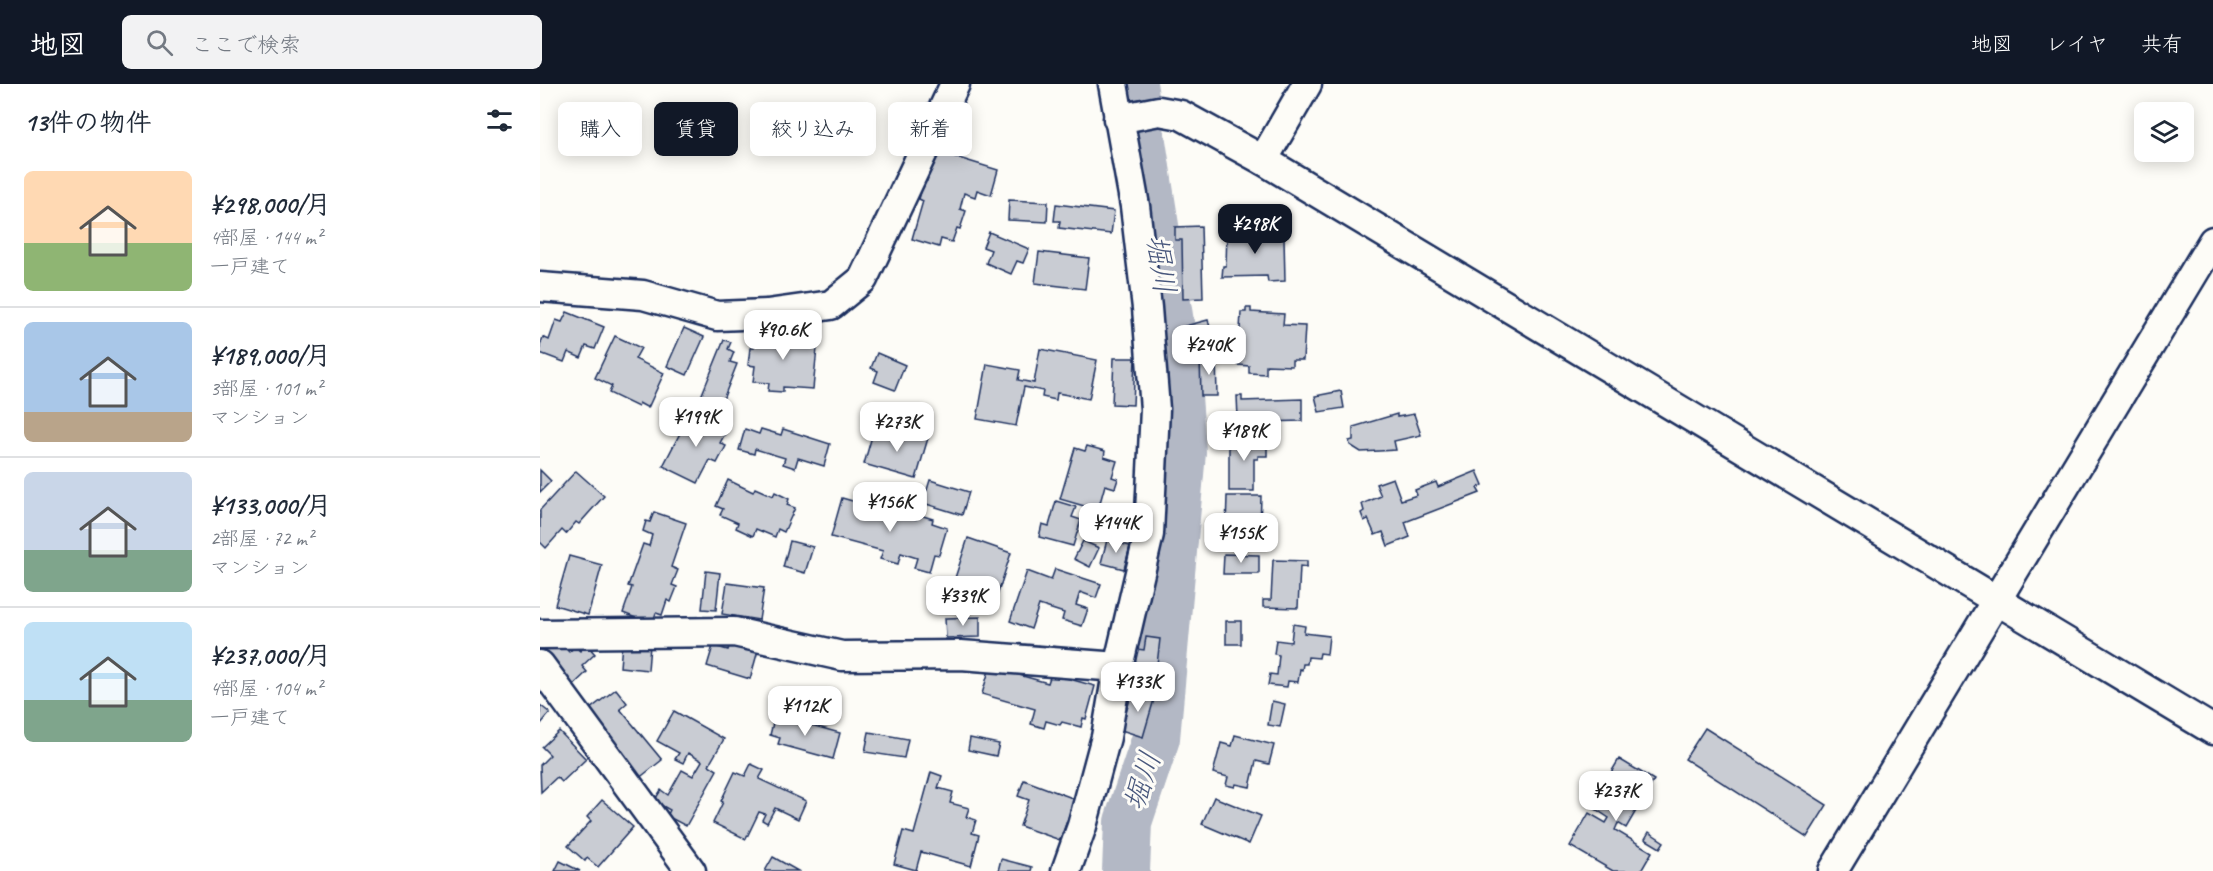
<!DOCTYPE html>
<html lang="ja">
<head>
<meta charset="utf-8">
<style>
  body { margin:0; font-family:Caveat,"Klee One",sans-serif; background:#f2f2f3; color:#1f2937; height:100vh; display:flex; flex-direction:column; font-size:22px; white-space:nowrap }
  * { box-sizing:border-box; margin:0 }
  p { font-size:20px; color:#747a83 }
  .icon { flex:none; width:33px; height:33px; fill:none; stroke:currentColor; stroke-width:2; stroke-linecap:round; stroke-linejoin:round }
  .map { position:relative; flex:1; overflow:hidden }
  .panel { display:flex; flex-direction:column; background:#fff; width:540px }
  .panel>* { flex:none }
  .guide { position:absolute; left:18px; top:18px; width:570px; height:54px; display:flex; gap:12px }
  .fabs { position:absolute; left:1594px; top:18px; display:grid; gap:12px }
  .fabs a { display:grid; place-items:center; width:60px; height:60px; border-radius:9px; background:#fff; box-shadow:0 3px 15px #0003; font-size:30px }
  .price { position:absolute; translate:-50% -51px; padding:0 14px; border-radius:12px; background:#fff; color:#222; font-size:20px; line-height:39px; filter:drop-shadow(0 2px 3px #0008) }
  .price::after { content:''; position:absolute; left:50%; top:36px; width:18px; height:14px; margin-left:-9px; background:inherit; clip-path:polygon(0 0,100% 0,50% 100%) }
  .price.selected { background:#111827; color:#fff }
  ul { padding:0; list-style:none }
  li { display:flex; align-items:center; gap:18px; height:150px; padding:0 24px }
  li+li { border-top:2px solid #e0e1e3 }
  li span { display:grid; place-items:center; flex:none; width:168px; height:120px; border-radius:9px; color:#555 }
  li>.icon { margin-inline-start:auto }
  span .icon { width:72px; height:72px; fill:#fffc; stroke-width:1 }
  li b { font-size:26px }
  h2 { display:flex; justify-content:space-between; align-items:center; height:72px; padding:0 24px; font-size:26px }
  .chip { padding:0 21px; border-radius:9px; background:#fff; box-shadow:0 3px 15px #0003; font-size:21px; line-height:54px }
  .chip.selected { background:#111827; color:#fff }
  header { display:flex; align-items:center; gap:36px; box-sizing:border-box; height:84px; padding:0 30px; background:#111827; color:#fff }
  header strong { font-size:28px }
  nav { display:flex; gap:33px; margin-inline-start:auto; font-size:21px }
  .search { width:420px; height:54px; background:#f2f2f3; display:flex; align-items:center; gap:15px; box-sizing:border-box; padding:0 21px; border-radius:9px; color:#747a83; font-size:22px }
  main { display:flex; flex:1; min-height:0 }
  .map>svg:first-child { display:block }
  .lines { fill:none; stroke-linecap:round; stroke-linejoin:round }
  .river { stroke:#b3b8c5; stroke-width:48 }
  .building { fill:#c9ccd3; stroke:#1b2f5e; stroke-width:1.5 }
  .minor-casing { stroke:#1b2f5e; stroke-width:33 }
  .minor { stroke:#fdfcf7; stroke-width:28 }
  .labels { text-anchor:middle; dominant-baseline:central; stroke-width:6; stroke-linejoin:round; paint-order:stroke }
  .water-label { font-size:30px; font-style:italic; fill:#49587d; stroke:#fdfcf7 }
</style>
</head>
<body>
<header>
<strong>地図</strong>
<div class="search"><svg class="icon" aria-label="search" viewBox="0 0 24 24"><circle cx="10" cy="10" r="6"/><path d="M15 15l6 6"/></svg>ここで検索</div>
<nav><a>地図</a><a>レイヤ</a><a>共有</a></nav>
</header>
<main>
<section class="panel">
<h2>13件の物件<svg class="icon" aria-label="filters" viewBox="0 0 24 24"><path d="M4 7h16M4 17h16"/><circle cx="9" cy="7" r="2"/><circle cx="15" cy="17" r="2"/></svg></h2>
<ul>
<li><span style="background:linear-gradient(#ffd9b3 60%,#8fb573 0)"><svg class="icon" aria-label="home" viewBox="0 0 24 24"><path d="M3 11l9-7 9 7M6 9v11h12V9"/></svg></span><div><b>¥298,000/月</b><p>4部屋 · 144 m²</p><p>一戸建て</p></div></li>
<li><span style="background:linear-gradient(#a9c7e8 75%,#b9a48a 0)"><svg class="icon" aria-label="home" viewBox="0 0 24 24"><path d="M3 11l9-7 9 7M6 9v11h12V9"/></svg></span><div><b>¥189,000/月</b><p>3部屋 · 101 m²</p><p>マンション</p></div></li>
<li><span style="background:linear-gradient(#c9d6e8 65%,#7fa58c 0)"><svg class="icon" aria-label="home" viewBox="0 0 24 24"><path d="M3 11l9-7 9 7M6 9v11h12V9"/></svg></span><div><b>¥133,000/月</b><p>2部屋 · 72 m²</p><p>マンション</p></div></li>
<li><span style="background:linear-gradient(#bfe0f5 65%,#7fa58c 0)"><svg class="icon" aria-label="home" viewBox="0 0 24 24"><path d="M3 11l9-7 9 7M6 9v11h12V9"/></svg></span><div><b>¥237,000/月</b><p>4部屋 · 104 m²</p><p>一戸建て</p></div></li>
</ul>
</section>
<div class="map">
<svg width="1673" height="787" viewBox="0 0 1673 787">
  <rect width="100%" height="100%" fill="#fdfcf7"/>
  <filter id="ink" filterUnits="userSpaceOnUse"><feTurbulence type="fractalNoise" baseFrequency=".0167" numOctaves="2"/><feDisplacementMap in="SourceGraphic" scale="12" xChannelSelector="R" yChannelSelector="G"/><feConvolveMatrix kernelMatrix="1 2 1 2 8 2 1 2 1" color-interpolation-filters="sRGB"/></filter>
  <g filter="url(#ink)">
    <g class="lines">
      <path class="river" d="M586 787 588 738 616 654 642 368 635 271 593 0"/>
    </g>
    <g class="building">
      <path d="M396 67 458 86 451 111 437 106 435 113 424 109 420 125 426 127 420 145 417 144 412 158 401 155 399 163 372 155 383 117 379 115 382 104 376 103 379 94 387 97Z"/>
      <path d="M469 116 508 118 507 138 468 136Z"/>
      <path d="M516 120 574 127 571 150 519 144 520 137H514Z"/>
      <path d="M661 142 663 214 643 215 642 156H635V143Z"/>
      <path d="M713 144V153H728L729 145H739V154H744L745 197 728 198 727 192 682 193 683 182H686L687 146Z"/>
      <path d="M449 148 489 165 483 179 477 177 471 190 446 179 451 166 443 163Z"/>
      <path d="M499 168 549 174 545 205 495 199Z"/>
      <path d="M706 224H711V228L744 230 743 241 765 242 763 276H752V282L726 281V290L709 289V282L698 281 701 228H706Z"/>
      <path d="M27 228 64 243 55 265 46 262 41 274 28 268 24 278 0 269V262L3 253 9 256 16 236 22 238Z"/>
      <path d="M668 236 675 261 652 268 645 242Z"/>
      <path d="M144 244 164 253 147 291 127 282Z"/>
      <path d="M209 246 239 249 238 261 253 263 255 246 271 247 270 263 277 264 273 305 243 303V308L228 307 229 299 213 298 215 282 208 281 210 264H214V257L208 256Z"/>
      <path d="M75 252 101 264 95 275 124 289 108 324 99 319 98 323 69 309 72 302 55 294Z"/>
      <path d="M184 256 191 258 188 265 194 268 190 278 197 280 180 323 160 315Z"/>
      <path d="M500 265 557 276 549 315 517 309 516 316 502 313 503 307 484 303 476 342 437 335 447 280 480 286 478 296 494 299Z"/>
      <path d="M337 269 365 281 355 306 334 298 338 287 331 284Z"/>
      <path d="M676 272 677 312H661L660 273Z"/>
      <path d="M574 274H595L593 321 572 320Z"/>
      <path d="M801 307 804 324 779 328 775 312Z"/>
      <path d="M697 312H702V317L762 315V337L691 339V334H698Z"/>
      <path d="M151 328 187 346 180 359 186 362 177 379 170 376 158 399 123 382Z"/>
      <path d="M857 330V333L874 330 881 351 854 357 856 366 821 368 810 361 809 357 813 356V343Z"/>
      <path d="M205 345 219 350 221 345 241 351 243 345 290 360 284 382 258 374 255 384 243 380 245 374 215 365 214 370 199 366Z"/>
      <path d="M334 345 362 353 363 347 388 354 376 395 324 380Z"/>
      <path d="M702 350 717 351V358H727V372H718V375H714V407H689V356H702Z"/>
      <path d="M547 362 565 367 564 373 577 377 572 393 578 395 575 404 565 401 558 426 520 415 535 364 545 367Z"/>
      <path d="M0 386 11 397 0 408Z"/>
      <path d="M36 387 64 412 39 440 36 438 26 450 22 446 6 464 0 458V426Z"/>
      <path d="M937 387 943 401 937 404 940 409 865 438 870 453 848 462 843 448 835 451 828 435 824 437 821 429 824 427 822 420 841 412 836 400 853 394 861 416 877 411 875 406 896 398 898 403Z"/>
      <path d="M188 396 213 408 215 404 233 412 235 408 249 415 247 421 255 424 244 448 238 445 235 453 216 445 213 452 196 444 198 439 180 431 183 425 176 422Z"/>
      <path d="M390 396 429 408 422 431 383 419Z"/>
      <path d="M687 412H721L720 445 686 444Z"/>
      <path d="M302 414 376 435 377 430 393 435 392 439 407 444 399 471 394 470 389 488 374 484 377 474 361 469 358 480 340 475 343 467 291 453Z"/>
      <path d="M516 417 536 423 532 433 541 436 533 462 499 453 502 440 509 442Z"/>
      <path d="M114 428 146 439 131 483 138 486 132 501 137 503 131 518 127 516 122 531 116 529 112 540 83 529 92 503 88 502 103 460 109 462 112 451 103 447 106 437 110 438Z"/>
      <path d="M428 454 471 469 457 512 414 497Z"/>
      <path d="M567 456 590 462 584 485 561 479Z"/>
      <path d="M250 457 273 463 265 489 243 483Z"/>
      <path d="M543 457 559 464 550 483 534 475Z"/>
      <path d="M684 470 719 471V490H683Z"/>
      <path d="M29 472 62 481 48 531 15 521Z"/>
      <path d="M733 476 767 477V483L760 482 758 524 723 523V516H731Z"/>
      <path d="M515 485 561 500 556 514 540 508 536 521 548 525 542 542 522 536 524 529 499 521 491 545 470 537 487 487 511 496Z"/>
      <path d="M166 487 180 489 176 526 162 525Z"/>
      <path d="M187 499 224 504 219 536 182 530Z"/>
      <path d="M440 533V553L406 554 405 534Z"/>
      <rect x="686" y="537" width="15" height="23"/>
      <path d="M753 540 765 542 764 549 789 552 787 570 780 569 779 574 768 573 767 580H763L762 586 760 585 758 598 748 597 747 603 728 601 730 590 737 591 739 571 734 570 736 556 751 558Z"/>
      <path d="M606 553 620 555 616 589 594 587 597 565 604 566Z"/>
      <path d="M192 555 219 563 210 595 167 582 173 562 188 566Z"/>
      <path d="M15 558 21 565 24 563 29 568 35 563 40 567 47 561 55 570 42 582 47 588 26 608 0 571Z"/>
      <path d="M82 559 110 561 108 586 80 583Z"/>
      <path d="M450 583 508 599 511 590 555 602 546 635 543 634 541 643 522 638 520 641 506 637 504 644 491 640 495 625 442 610Z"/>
      <path d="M76 605 87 619 80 625 122 676 98 695 45 629Z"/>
      <path d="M593 605 615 612 603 653 581 646Z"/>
      <path d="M732 617 745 620 740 643 728 641Z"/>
      <path d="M0 621 10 629 0 641Z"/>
      <path d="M134 627 184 655 169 681 177 686 146 742 127 732 130 726 114 717 121 706 128 711 142 686 153 692 162 677 148 669 143 679 135 675 139 669 117 657Z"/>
      <path d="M235 631 300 649 293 675 238 660 240 654 230 651Z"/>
      <path d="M1165 644 1287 721 1267 753 1145 675Z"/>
      <path d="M19 647 46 675 22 698 17 693 1 708 0 681 10 671 2 663Z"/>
      <path d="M329 648 368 655 364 674 325 668Z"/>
      <path d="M695 651 734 661 729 680 716 677 710 703 696 700 695 703 686 701 688 693 673 689 681 659 692 662Z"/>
      <path d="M430 654 459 660 456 672 428 666Z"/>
      <path d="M1079 675 1114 696 1086 744 1078 739 1075 746 1112 768 1101 787H1073L1030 762 1049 729 1066 739 1069 734 1051 722Z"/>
      <path d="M211 680 224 686 219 695 266 717 258 735 235 724 227 739 222 736 225 730 219 728 206 755 173 739 183 718 181 717 195 688 205 692Z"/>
      <path d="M391 688 402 692 398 704 413 708 410 719 429 724 426 733 436 736 432 749 439 751 431 782 381 768 376 786 354 780 363 747 374 750Z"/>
      <path d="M484 696 535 715 520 756 480 742 489 716 478 712Z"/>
      <path d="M674 713 721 732 709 760 662 740Z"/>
      <path d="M62 716 93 743 58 783 47 774 45 777 28 762 51 737 47 733Z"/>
      <path d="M1109 748 1124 758 1120 764 1105 755Z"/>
      <path d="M233 773 258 787H225Z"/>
      <path d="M461 775 492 783 491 787H458Z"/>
      <path d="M20 777 40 787H15Z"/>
    </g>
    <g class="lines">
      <g class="minor-casing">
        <g id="minor">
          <path d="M578 35 619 27 641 31 723 76 1673 646"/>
          <path d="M723 76 767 0"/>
          <path d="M0 203 103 211 177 232 227 230 291 221 323 195 415 0"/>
          <path d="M0 550 194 548 302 572 421 571 578 583"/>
          <path d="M0 581 151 787"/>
          <path d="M526 787 542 742 566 653 578 583 609 450 615 325 607 224 595 122 573 0"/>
          <path d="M1293 787 1673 157"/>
        </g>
      </g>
      <use href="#minor" class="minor"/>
    </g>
  </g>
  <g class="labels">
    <g class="water-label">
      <text transform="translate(621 180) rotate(81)">堀川</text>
      <text transform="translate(602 697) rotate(-72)">堀川</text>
    </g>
  </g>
</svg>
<div class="fabs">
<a><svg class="icon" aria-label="layers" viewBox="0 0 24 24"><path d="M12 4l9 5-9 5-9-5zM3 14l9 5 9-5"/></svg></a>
</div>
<b class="price selected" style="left:715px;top:171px">¥298K</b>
<b class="price" style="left:243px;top:277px">¥90.6K</b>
<b class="price" style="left:669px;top:292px">¥240K</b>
<b class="price" style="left:156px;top:364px">¥199K</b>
<b class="price" style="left:357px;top:369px">¥273K</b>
<b class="price" style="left:704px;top:378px">¥189K</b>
<b class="price" style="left:350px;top:449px">¥156K</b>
<b class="price" style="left:576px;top:470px">¥144K</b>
<b class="price" style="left:701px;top:480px">¥155K</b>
<b class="price" style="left:423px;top:543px">¥339K</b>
<b class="price" style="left:598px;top:629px">¥133K</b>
<b class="price" style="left:265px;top:653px">¥112K</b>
<b class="price" style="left:1076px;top:738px">¥237K</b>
<div class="guide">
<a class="chip">購入</a>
<a class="chip selected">賃貸</a>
<a class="chip">絞り込み</a>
<a class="chip">新着</a>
</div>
</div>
</main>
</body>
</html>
